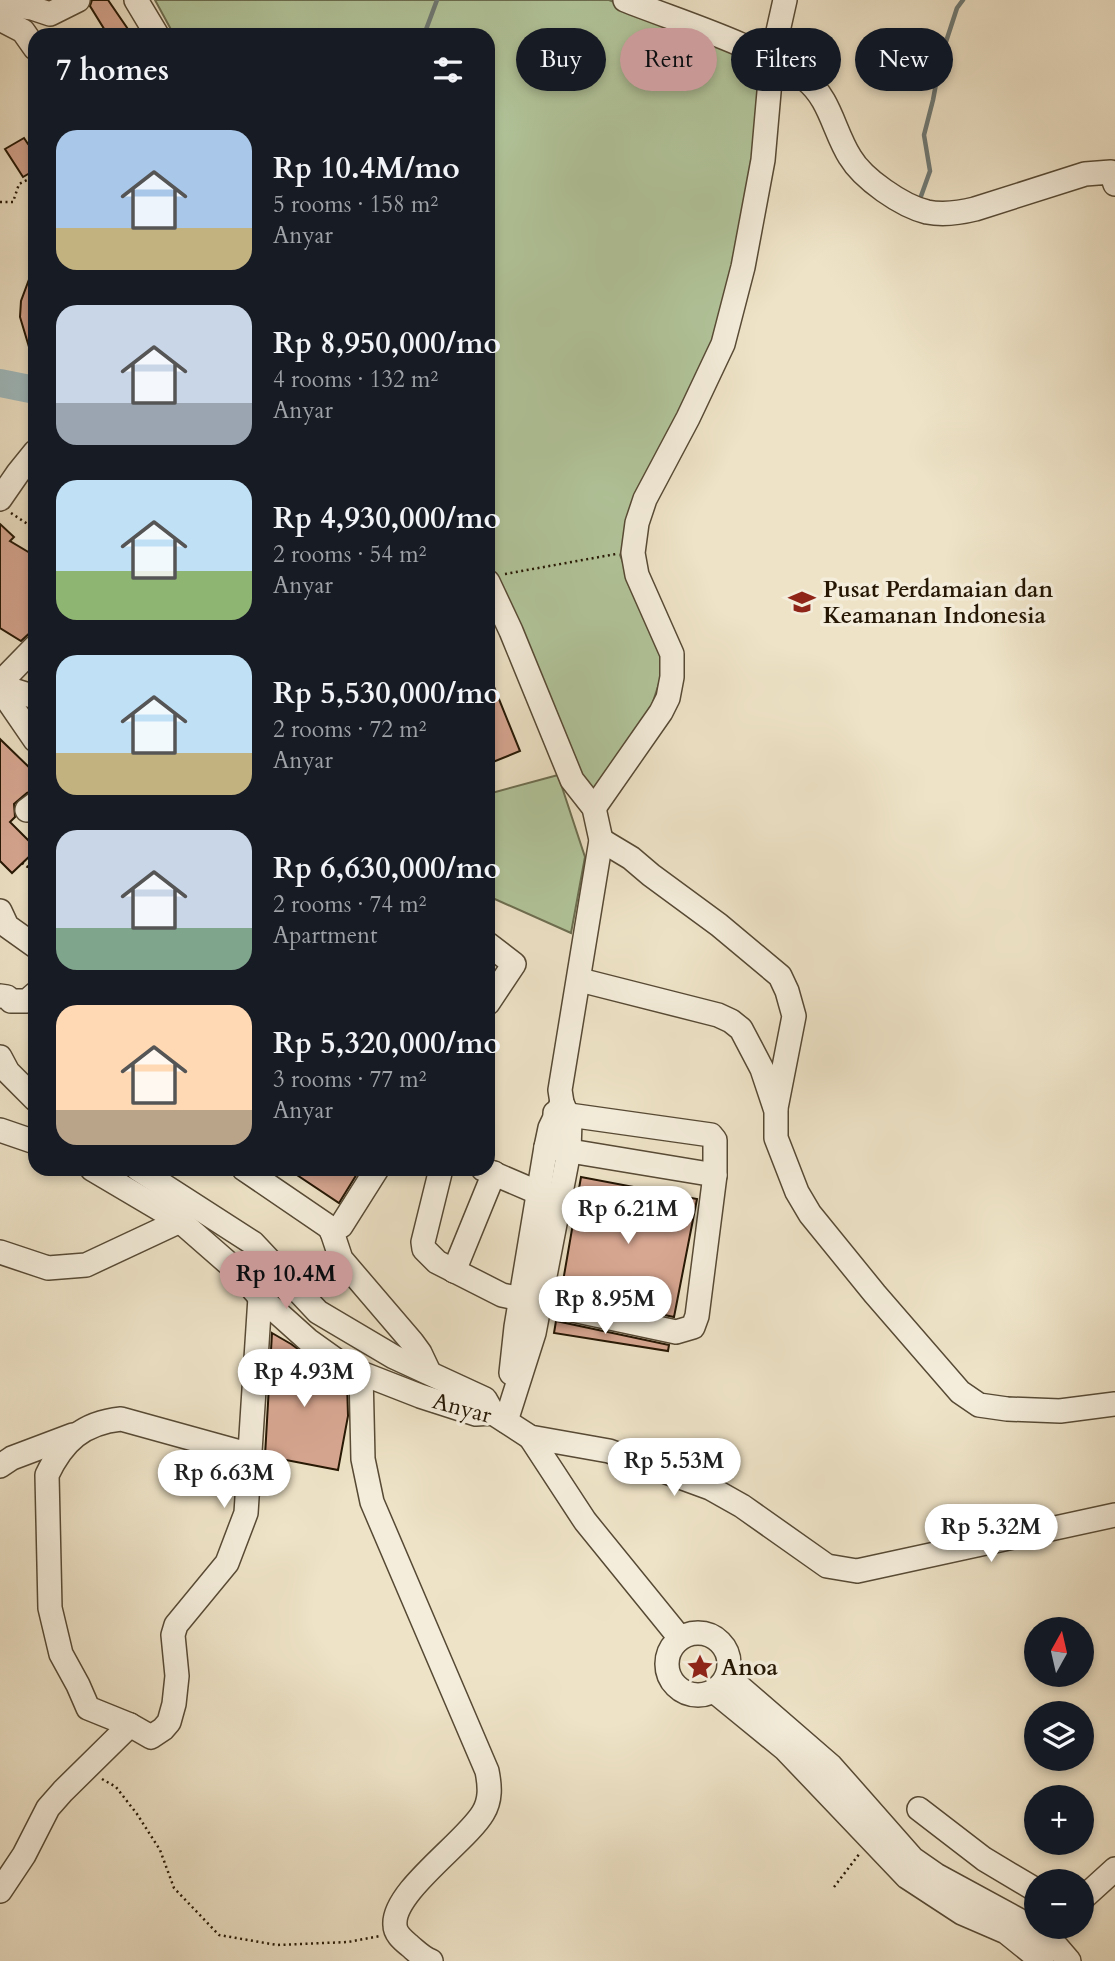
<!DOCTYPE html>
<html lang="en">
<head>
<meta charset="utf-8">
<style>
  body { margin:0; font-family:Cardo,serif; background:#20242c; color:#f1f3f6; height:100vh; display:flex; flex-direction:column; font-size:26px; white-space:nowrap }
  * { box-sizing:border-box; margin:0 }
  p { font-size:23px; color:#9ea1a6 }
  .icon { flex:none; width:38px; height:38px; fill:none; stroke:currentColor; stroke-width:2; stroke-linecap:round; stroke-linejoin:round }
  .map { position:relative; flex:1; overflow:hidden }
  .sheet { position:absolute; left:28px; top:28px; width:467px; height:1148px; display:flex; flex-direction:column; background:#171b24; border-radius:21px; box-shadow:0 4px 10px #0003 }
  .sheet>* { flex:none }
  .banner { position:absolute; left:516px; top:28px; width:494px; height:63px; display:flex; gap:14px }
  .needle { width:46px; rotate:8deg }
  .tools { position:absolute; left:1024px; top:1617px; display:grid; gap:14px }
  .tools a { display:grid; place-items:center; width:70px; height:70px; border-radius:50%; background:#171b24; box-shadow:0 4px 10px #0003; font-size:35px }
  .price { position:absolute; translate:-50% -60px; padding:0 16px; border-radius:24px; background:#fff; color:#222; font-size:23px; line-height:46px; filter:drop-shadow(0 2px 4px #0008) }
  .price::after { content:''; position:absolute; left:50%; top:42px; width:21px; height:16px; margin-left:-10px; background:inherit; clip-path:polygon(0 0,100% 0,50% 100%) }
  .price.on { background:#c59692; color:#111 }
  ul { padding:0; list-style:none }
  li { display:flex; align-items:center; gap:21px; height:175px; padding:0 28px }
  li span { display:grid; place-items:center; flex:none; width:196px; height:140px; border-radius:21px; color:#555 }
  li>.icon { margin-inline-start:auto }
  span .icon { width:84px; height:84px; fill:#fffc; stroke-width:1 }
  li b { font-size:30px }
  h2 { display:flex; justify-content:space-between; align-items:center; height:84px; padding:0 28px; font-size:30px }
  .tag { padding:0 24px; border-radius:32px; background:#171b24; box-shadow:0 4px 10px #0003; font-size:24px; line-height:63px }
  .tag.on { background:#c59692; color:#111 }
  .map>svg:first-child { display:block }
  .green { fill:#b2c59b; stroke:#6c6e50; stroke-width:2 }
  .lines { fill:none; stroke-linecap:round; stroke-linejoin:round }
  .stream { stroke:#6e7975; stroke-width:4.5 }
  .river { stroke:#9fbbc0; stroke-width:28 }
  .building { fill:#d8a792; stroke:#251704; stroke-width:2 }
  .minor-casing { stroke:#574a35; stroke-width:26 }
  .path { stroke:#251704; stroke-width:2.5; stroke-dasharray:2 3.5; stroke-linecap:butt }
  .minor { stroke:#f4eddb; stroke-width:23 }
  .labels { text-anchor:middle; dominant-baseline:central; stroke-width:7; stroke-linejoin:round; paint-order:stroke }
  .poi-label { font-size:23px; font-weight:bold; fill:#251704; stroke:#f4eddb; text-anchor:start }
  .street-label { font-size:23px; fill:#251704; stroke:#f4eddb }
</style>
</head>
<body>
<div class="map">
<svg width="1115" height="1961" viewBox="0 0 1115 1961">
  <rect width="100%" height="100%" fill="#eee3c7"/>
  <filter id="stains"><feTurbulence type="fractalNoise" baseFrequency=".00286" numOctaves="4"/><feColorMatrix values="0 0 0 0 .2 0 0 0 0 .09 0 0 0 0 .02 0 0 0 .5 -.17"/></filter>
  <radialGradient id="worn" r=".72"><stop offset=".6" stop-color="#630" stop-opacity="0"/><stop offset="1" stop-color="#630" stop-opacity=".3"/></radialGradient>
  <g class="green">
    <path d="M155 0H609L766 62 763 114 719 330 649 481 620 555 665 665 648 717 600 795 588 792 488 580V35H174Z"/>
    <path d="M558 775 585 857 571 933 488 896V794Z"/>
  </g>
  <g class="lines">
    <g class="stream">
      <path d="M424 35 437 0"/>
      <path d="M920 199 930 171 924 135 933 100 941 57 957 8 963 0"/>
    </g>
    <path class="river" d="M0 383 35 390"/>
  </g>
  <g class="building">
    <path d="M92 0H108L132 35H101L106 32 90 6Z"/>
    <path d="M24 138 28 144 35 140V170L23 177 5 149Z"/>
    <path d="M34 266 35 356 32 357 20 317 21 301Z"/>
    <path d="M0 524 14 537 10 541 35 556V628L21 641 0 628Z"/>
    <path d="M488 672 520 751 488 764Z"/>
    <path d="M0 739 35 773V790L27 793 14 804 15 817 10 822 35 847V851L12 873 0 861Z"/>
    <path d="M288 1169H360L339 1203Z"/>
    <path d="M581 1177 697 1199 674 1317 561 1293Z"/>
    <path d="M556 1321 669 1345 668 1351 554 1333Z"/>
    <path d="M272 1333 291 1344 328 1371 347 1382 348 1416 338 1470 265 1456Z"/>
  </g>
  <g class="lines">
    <g class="minor-casing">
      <g id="minor">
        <path d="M136 0 157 35"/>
        <path d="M625 0C683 23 754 44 805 79 830 98 834 132 850 157 863 179 902 206 927 212 943 215 959 213 975 209L1085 174 1111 172 1115 184"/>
        <path d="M0 4 32 8 50 14 78 0"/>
        <path d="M0 19 23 31 35 48"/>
        <path d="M0 499 18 473 35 452"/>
        <path d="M488 582 511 631 572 780 594 808 601 840 560 1090 562 1103 570 1121 569 1151 534 1333 506 1421"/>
        <path d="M0 683 35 647"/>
        <path d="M0 686 35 697"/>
        <path d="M0 689 35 740"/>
        <path d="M594 808 661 712 668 698 672 677V654L637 575 633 553 637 523 645 499 688 418 723 344 743 267 763 160 772 58 785 0"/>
        <path d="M27 810 35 804"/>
        <path d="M601 840 631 858 651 875 719 925 780 976 787 991 794 1016 776 1108"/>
        <path d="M0 911 7 926 35 946"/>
        <path d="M488 944 514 964 488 1003"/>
        <path d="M580 980 718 1015 731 1021 741 1029 762 1069 776 1111V1138L797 1192 810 1214 875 1294 960 1392 979 1405 1007 1409 1060 1411 1115 1404"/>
        <path d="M0 996 7 997 11 1001H27L35 994"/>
        <path d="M0 1057 8 1072 35 1099"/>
        <path d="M555 1113 711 1135 715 1140V1175"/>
        <path d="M0 1130 35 1142"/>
        <path d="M92 1169 180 1221 236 1270 260 1297 308 1340 336 1360 361 1373 420 1396 476 1414 493 1413 530 1437 609 1451 710 1488 742 1506 827 1566 857 1571 1115 1515"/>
        <path d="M138 1169 253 1243 318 1312 394 1357 485 1399 493 1413"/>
        <path d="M244 1169 329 1227 332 1232"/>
        <path d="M377 1169 341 1226 332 1232 341 1259 412 1342 420 1353 429 1372"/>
        <path d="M441 1169 423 1242 424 1249 437 1262 502 1295 676 1332 693 1327 697 1316 715 1175 546 1147"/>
        <path d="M483 1169 539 1193 554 1196"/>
        <path d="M0 1252 48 1268 86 1265 180 1221"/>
        <path d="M454 1271 494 1173"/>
        <path d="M361 1373 363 1459 372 1502 487 1771C490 1786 491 1800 483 1813 466 1842 392 1892 395 1925 395 1934 403 1940 410 1946 417 1952 423 1958 431 1961"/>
        <path d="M511 1373 516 1327 546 1147 550 1128 562 1103"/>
        <path d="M530 1437 585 1521 680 1638"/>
        <path d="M251 1455 121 1419C83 1423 63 1441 47 1475L50 1608 61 1654 78 1685 88 1708 130 1725 151 1737 163 1729 169 1722 174 1704 177 1676 173 1635 176 1625 227 1563 246 1513 260 1297"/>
        <path d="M0 1466 12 1458 73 1435"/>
        <circle cx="698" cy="1664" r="31"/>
        <path d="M727 1676 831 1766 913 1859 936 1875 1028 1925 1057 1947 1069 1961"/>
        <path d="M714 1691 785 1749 907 1877 962 1913 1006 1932 1042 1961"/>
        <path d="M919 1809 984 1859 1036 1890"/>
        <path d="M0 1891 24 1855 48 1808 63 1791 130 1725"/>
        <path d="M1082 1899 1115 1869"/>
      </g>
    </g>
    <g class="path">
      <path d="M0 202H13L19 184 35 176"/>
      <path d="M11 513 35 529"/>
      <path d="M505 574 616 554"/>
      <path d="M22 863 35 872"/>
      <path d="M102 1779 116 1787 137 1814 160 1850 174 1888 219 1935 277 1945 348 1942 380 1936"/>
      <path d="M834 1887 860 1853"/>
    </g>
    <use href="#minor" class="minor"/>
  </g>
  <defs>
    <g id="university-bare" transform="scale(2.1)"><path d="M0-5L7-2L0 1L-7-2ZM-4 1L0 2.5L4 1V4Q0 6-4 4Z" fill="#8f2418" stroke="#f4eddb" stroke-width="2.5" paint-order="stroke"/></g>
    <g id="sight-bare" transform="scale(2.1)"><path d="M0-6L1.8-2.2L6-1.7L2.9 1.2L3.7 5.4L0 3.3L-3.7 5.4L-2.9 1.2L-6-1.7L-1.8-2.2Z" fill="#8f2418" stroke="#f4eddb" stroke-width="2.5" paint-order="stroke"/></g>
  </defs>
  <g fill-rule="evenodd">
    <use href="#university-bare" x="802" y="602"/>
    <use href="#sight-bare" x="700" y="1667"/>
  </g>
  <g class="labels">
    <g class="poi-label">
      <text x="823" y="589">Pusat Perdamaian dan<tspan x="823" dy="26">Keamanan Indonesia</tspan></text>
      <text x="721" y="1667">Anoa</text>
    </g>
    <g class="street-label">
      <text transform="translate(462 1408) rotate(15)">Anyar</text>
    </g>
  </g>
  <rect width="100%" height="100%" filter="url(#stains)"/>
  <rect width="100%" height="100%" fill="url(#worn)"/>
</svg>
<div class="tools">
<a><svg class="needle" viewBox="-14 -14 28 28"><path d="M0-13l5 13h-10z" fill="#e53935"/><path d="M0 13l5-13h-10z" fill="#9ea1a6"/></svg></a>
<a><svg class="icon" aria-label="layers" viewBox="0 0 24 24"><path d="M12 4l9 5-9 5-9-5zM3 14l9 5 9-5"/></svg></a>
<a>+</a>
<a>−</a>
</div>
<b class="price" style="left:628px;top:1246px">Rp 6.21M</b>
<b class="price on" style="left:286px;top:1311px">Rp 10.4M</b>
<b class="price" style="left:605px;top:1336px">Rp 8.95M</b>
<b class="price" style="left:304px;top:1409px">Rp 4.93M</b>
<b class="price" style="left:674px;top:1498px">Rp 5.53M</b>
<b class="price" style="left:224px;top:1510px">Rp 6.63M</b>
<b class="price" style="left:991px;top:1564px">Rp 5.32M</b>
<div class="banner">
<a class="tag">Buy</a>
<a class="tag on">Rent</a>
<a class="tag">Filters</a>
<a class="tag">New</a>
</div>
<section class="sheet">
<h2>7 homes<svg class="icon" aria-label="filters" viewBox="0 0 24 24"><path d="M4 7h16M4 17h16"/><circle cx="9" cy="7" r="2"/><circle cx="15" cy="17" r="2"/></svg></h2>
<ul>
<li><span style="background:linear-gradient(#a9c7e8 70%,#c2b280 0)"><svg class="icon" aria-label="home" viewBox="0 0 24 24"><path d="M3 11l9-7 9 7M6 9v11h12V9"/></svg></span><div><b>Rp 10.4M/mo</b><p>5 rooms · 158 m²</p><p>Anyar</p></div></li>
<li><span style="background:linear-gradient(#c9d6e8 70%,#9aa5b1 0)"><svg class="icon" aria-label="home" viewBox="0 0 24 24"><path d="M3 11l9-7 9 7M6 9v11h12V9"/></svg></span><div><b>Rp 8,950,000/mo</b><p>4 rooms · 132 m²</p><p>Anyar</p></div></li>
<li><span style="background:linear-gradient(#bfe0f5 65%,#8fb573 0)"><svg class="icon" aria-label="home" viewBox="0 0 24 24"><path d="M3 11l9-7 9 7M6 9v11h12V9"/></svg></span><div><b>Rp 4,930,000/mo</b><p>2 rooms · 54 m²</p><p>Anyar</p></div></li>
<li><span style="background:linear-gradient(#bfe0f5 70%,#c2b280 0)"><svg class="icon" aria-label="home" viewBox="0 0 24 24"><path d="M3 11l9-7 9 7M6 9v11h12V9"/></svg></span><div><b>Rp 5,530,000/mo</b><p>2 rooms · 72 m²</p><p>Anyar</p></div></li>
<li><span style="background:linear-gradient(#c9d6e8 70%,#7fa58c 0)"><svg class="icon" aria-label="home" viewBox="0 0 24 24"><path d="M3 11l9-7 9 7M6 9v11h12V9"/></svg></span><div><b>Rp 6,630,000/mo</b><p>2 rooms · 74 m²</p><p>Apartment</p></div></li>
<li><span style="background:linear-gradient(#ffd9b3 75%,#b9a48a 0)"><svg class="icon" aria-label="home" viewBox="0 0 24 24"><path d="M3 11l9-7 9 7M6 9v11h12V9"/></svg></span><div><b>Rp 5,320,000/mo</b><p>3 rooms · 77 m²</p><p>Anyar</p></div></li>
</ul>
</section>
</div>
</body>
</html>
